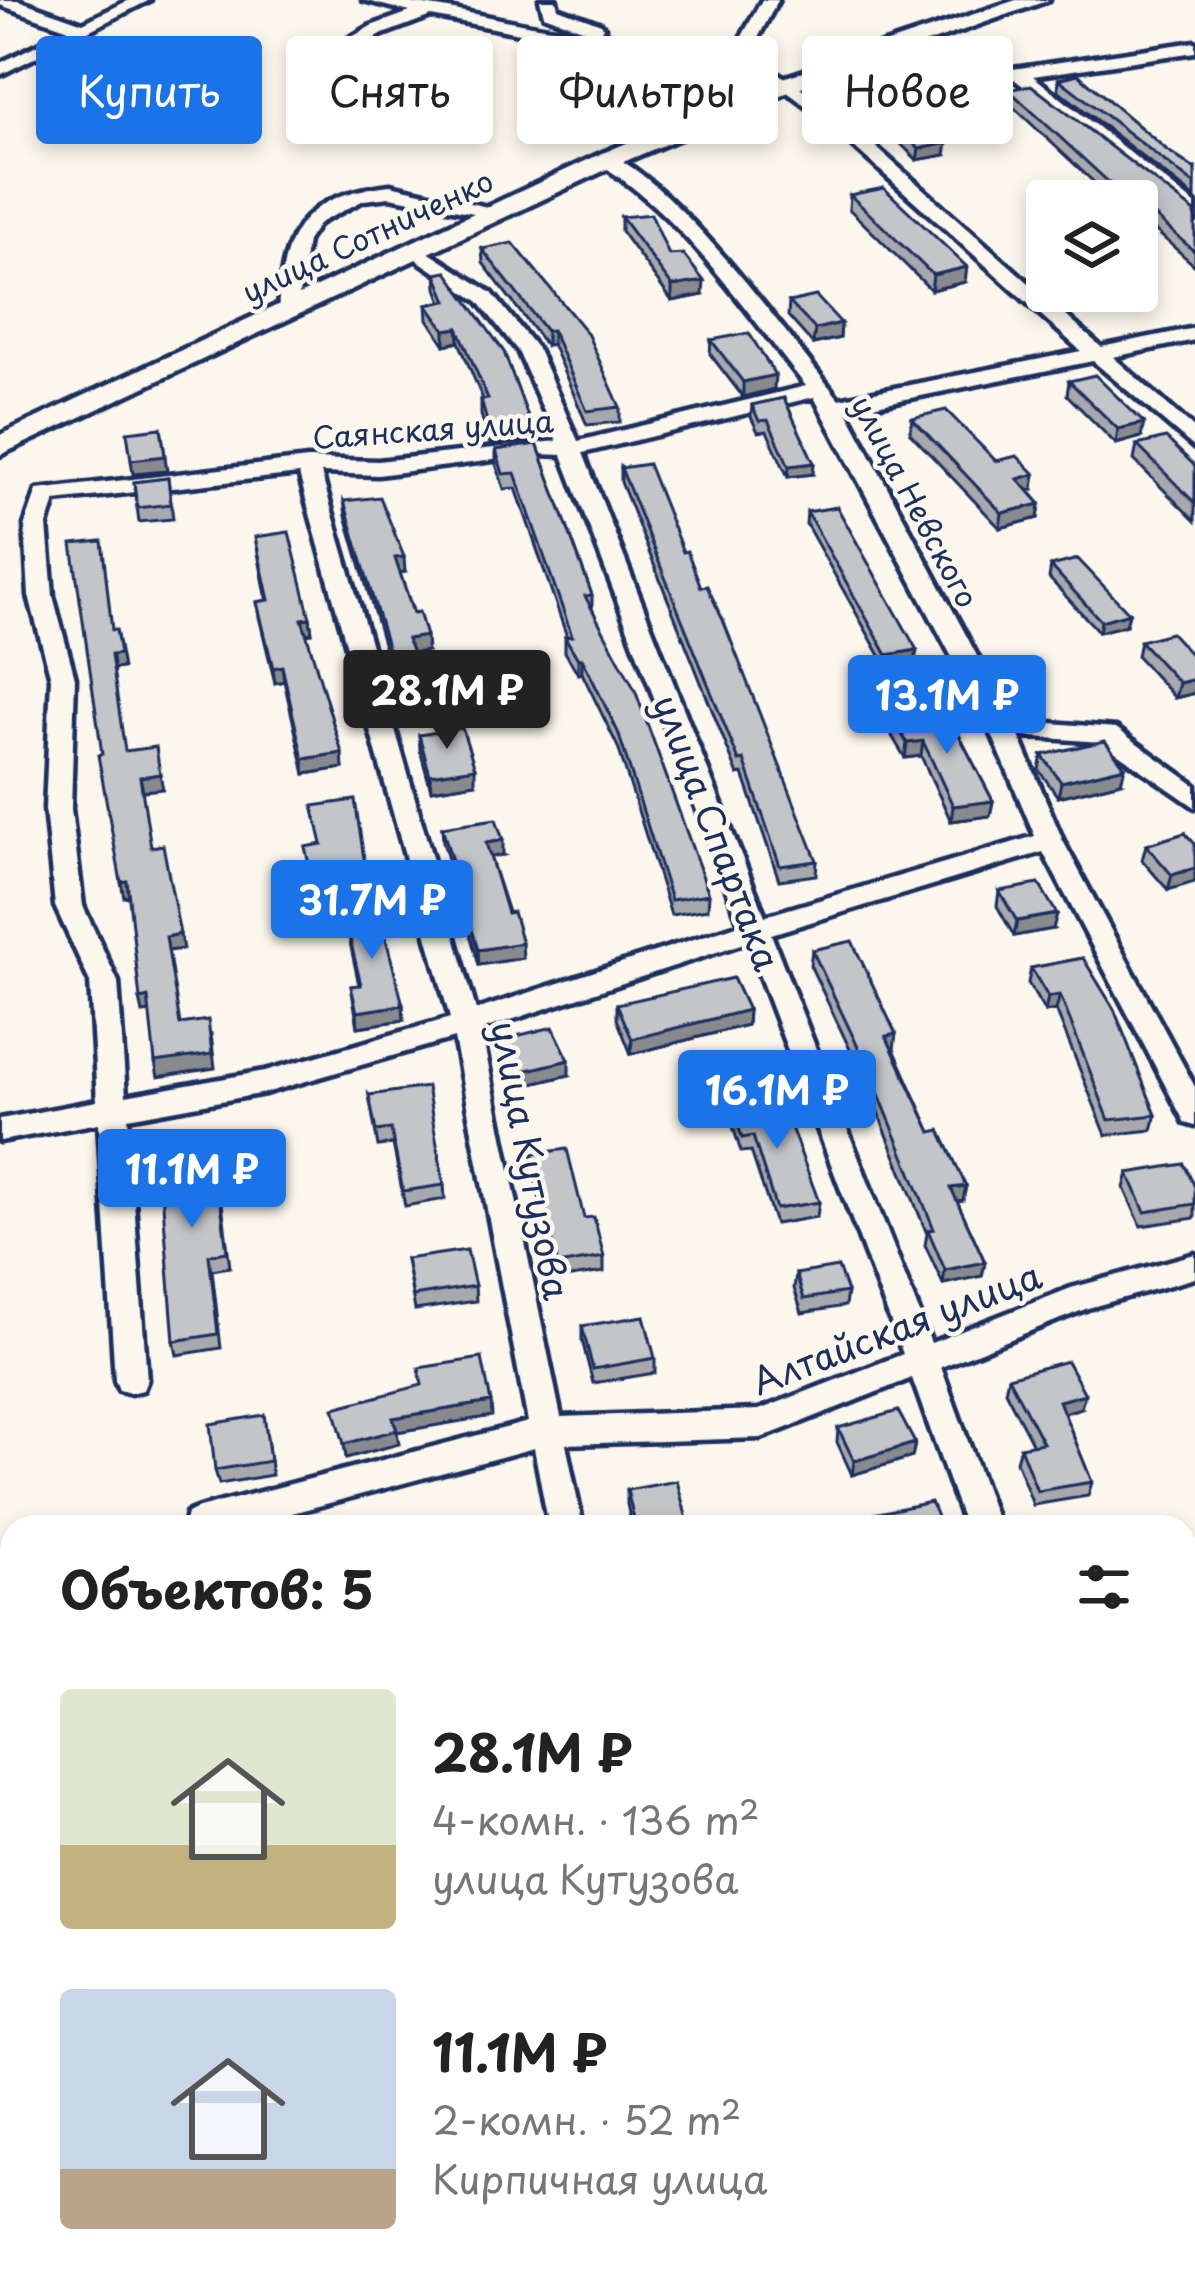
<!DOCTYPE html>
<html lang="ru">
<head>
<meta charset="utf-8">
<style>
  body { margin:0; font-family:"Playpen Sans",sans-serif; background:#f2f2f2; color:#222; height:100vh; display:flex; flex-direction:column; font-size:45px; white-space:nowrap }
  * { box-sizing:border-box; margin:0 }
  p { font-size:39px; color:#767676 }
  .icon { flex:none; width:66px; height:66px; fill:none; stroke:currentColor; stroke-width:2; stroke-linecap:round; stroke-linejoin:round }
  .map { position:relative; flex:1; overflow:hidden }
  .side { position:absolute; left:0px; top:1515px; width:1197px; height:771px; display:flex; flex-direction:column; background:#fff; border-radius:36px 36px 0 0; box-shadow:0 6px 18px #0003 }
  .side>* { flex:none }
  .top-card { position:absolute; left:36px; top:36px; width:1125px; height:108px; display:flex; gap:24px }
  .controls { position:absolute; left:1026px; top:180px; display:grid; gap:24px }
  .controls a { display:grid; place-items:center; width:132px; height:132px; border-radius:12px; background:#fff; box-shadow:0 6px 18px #0003; font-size:60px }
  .price { position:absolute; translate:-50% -102px; padding:0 27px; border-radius:12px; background:#1a73e8; color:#fff; font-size:39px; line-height:78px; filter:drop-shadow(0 3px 6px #0008) }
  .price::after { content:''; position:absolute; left:50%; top:72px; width:36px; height:27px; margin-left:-18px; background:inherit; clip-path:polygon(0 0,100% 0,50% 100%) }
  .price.active { background:#222; color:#fff }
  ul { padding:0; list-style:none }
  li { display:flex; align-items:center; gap:36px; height:300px; padding:0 60px }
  li span { display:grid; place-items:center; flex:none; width:336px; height:240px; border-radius:12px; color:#555 }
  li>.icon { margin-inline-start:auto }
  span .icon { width:144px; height:144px; fill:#fffc; stroke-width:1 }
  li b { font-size:51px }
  h2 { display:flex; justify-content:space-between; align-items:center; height:144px; padding:0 60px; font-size:51px }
  .tag { padding:0 42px; border-radius:12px; background:#fff; box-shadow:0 6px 18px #0003; font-size:42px; line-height:108px }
  .tag.active { background:#1a73e8; color:#fff }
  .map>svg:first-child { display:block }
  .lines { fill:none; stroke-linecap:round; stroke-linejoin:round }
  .minor-casing { stroke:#1b2f5e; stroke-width:9 }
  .major-casing { stroke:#1b2f5e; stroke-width:9 }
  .minor { fill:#fbf7ec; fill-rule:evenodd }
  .major { fill:#fbf7ec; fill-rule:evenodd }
  .wall { fill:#a8a9ad; stroke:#1b2f5e; stroke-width:3 }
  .shaded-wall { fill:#888a8d; stroke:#1b2f5e; stroke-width:3 }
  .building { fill:#c3c5c9; stroke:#1b2f5e; stroke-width:3 }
  .labels { text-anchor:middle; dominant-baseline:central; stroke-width:9; stroke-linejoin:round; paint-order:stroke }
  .far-street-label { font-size:30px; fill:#1b2f5e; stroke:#fbf7ec }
  .street-label { font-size:36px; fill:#1b2f5e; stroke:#fbf7ec }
</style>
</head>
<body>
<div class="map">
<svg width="1195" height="2285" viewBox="0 0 1195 2285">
  <rect width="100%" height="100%" fill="#fbf7ec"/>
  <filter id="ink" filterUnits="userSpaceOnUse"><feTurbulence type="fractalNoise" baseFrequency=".00833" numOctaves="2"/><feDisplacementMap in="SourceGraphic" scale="24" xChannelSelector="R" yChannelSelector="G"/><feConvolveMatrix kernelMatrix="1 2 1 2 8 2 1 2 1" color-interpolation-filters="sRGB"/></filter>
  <g filter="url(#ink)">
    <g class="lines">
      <g class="minor-casing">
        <g id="minor">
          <path d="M0 0H18L83 23 129 0H150L0 75V63L69 29 0 5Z"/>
          <path d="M363 0C440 0 515 28 593 33L544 15 540 0H556L558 8 601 24 604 28 596 33 734 51 762 0H778L749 55 831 107 919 83 1195 42V52L1033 76 1195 204V220L1014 79 921 93 841 116 1101 347 1195 328V340L1113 357 1195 429V448L1093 361 847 411 1011 720 1116 728 1195 785V807L1101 742 1019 736 1063 841 1195 1087V1126L1185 1123 1043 852 771 934 931 1343 1071 1288 1195 1254V1278L1088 1308 941 1367 999 1527H965L912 1378 761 1438 566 1444 583 1527H549L534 1448 240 1527H184L187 1513 199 1508 528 1422 454 1038 265 1093 128 1118 147 1380 143 1390 131 1393 119 1390 115 1380 99 1123 0 1141V1119L97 1101 90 982 55 906 45 809 51 678 29 596 25 525 37 490 308 459 378 461 557 441 518 351 478 301 407 253V245L414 243 492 293 538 350 578 441 806 386C745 310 684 217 600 164L598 160 607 154C671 176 793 342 839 399L1081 351 822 118 782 88 734 62 631 45 560 41 431 16 383 34 310 76H298V68L371 26 410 12ZM814 397 989 727 1035 836 765 916 583 453ZM540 454 562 455 740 924 476 1010 321 473 378 475ZM299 474 450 1018 265 1071 126 1096 118 982 83 906 71 809 75 678 53 596 47 525 55 501ZM747 942 903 1354 759 1410 561 1417 481 1030Z"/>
          <path d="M390 185 505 211 495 217 390 197 364 200 319 223 307 241 297 308 280 312C277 300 280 288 282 275 292 210 329 193 390 185Z"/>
          <path d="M1195 1801V1837L1185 1839V1803Z"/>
          <path d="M12 2042V2082L0 2085V2045Z"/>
          <path d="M1185 2068 1195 2072V2136L1185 2131Z"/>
          <path d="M187 2274H229L231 2285H187Z"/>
        </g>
      </g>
      <g class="major-casing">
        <path id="major" d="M1016 0H1049L796 89 616 165 0 455V435L598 155 780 79Z"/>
      </g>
      <use href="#minor" class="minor"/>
      <use href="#major" class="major"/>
    </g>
    <g class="wall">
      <path d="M1059 79 1193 168H1195V198L1058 90Z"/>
      <path d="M1009 90 1195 212V266L1137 214V201H1114L1007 101Z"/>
      <path d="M878 109 945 155 917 160 877 120Z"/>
      <path d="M850 195 965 282 931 290 849 209Z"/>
      <path d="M621 217 703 295 672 301 621 231Z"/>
      <path d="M482 249 620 407V422L587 425 552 344 546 346 483 263Z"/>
      <path d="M436 274 531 425V439L490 444 481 415V400H483L459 342 445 345 428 319 427 305 442 302 437 288Z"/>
      <path d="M789 302 841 323 840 338 813 344 788 316Z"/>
      <path d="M711 340 774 389 743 397 710 354Z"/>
      <path d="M1069 381 1141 437 1116 444 1067 395Z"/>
      <path d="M784 398 813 474 788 477 767 431 758 432 751 417 752 405Z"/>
      <path d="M912 418 996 461 1033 489 1028 490 1040 504 1038 518 1000 528 910 433Z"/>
      <path d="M537 444 592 595V608L709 894 708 909 671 915 618 747 582 673 578 674 565 652V637H567L516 488 504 489 496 464V450Z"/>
      <path d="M1137 445 1195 466V521L1134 460Z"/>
      <path d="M621 468 683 552 817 861 816 875 779 880 743 774 738 775 621 482Z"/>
      <path d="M168 478 173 519 139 522 134 482Z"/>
      <path d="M344 501 405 572 400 573 427 651 413 653 428 699 401 705 346 516Z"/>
      <path d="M807 512 915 662 886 666 806 524Z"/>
      <path d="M255 537 310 618 312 633 306 634 343 768 305 774 284 681 275 683 259 617 257 602 267 600Z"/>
      <path d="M1051 566 1129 613 1126 625 1099 632 1049 578Z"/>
      <path d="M1140 641 1195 659V693L1175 698 1137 656Z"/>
      <path d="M947 712 993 801 990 816 951 821 921 756 905 758 892 736 894 721Z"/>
      <path d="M419 735 475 783 431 790 420 750Z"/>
      <path d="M1042 755 1121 782 1058 797 1039 770Z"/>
      <path d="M442 827 503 855 490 857 523 958 479 965 443 842Z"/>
      <path d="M1185 833 1168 890 1142 860 1146 845Z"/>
      <path d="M999 891 1053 929 1014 936 997 906Z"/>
      <path d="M344 914 403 1005 404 1020 358 1027 351 986 359 985Z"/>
      <path d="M812 950 894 1049 931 1132 966 1186 963 1200 957 1201 985 1262 982 1276 943 1284 925 1245 927 1234 867 1085 810 965Z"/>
      <path d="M1083 958 1156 1115 1152 1130 1106 1135 1056 1010 1045 1012 1028 983 1031 968Z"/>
      <path d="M617 1004 748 1010 747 1025 631 1054 617 1019Z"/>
      <path d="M500 1040 569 1075 515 1088 500 1055Z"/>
      <path d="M369 1095 444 1185 445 1199 405 1206 393 1144 378 1146Z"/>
      <path d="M732 1105 819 1202 817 1217 775 1224 751 1151 741 1152 731 1120Z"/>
      <path d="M220 1149 225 1186 220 1187 230 1267 212 1270 221 1348 177 1355 174 1341Z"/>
      <path d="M532 1154 584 1218 604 1257V1272L558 1279 533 1169Z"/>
      <path d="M1128 1173 1195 1187V1218L1141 1226 1124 1188Z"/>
      <path d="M406 1259 475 1286 476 1301 415 1310Z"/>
      <path d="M796 1274 847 1292 845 1306 802 1313 794 1288Z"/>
      <path d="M582 1326 655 1358V1373L593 1383 582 1340Z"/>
      <path d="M1008 1377 1081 1408 1064 1413 1092 1482 1088 1496 1033 1505 1016 1461 1020 1447 1033 1445 1005 1391Z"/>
      <path d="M264 1415 272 1475 219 1484 215 1470Z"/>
      <path d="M838 1428 915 1443 912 1457 852 1475 837 1442Z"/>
      <path d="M627 1490 689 1527H632L627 1504Z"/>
      <path d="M1185 1683 1195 1693V1752L1185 1754Z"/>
      <path d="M856 2274H925L928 2285H859Z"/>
      <path d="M1141 2274H1185L1195 2285H1145Z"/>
    </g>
    <g class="shaded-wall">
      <path d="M947 143 945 155 917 160 919 149Z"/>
      <path d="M967 267 965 282 931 290 933 275Z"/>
      <path d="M704 281 703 295 672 301V286Z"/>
      <path d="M841 323 840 338 813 344 815 329Z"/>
      <path d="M458 328 459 342 445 345V330Z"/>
      <path d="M552 330V344L546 346V331Z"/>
      <path d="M775 375 774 389 743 397V382Z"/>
      <path d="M1144 423 1141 437 1116 444 1118 429Z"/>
      <path d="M161 428 167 471 133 474 131 460Z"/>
      <path d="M814 463 813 474 788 477 789 466Z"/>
      <path d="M1035 474 1033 489 1015 493 1018 479Z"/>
      <path d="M1040 504 1038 518 1000 528 1002 513Z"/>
      <path d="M404 557 405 572 396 573 395 558Z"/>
      <path d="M1129 613 1126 625 1099 632 1101 621Z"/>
      <path d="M310 618 312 633 304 634 302 619Z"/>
      <path d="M116 630 123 668 114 669 111 655Z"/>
      <path d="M426 636 427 651 408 654 407 639Z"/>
      <path d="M917 650 915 662 886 666 887 655Z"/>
      <path d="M582 658V673L578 674V659Z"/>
      <path d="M282 666 284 681 275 683 273 668Z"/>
      <path d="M1195 679V693L1175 698 1179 683Z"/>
      <path d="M427 684 428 699 401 705 400 690Z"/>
      <path d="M923 741 921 756 905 758 907 743Z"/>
      <path d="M342 753 343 768 305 774 303 759Z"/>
      <path d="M1125 767 1121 782 1058 797 1061 782Z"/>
      <path d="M475 768V783L431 790 430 775Z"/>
      <path d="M160 774 163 789 143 791 140 777Z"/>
      <path d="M993 801 990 816 951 821 953 806Z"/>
      <path d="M503 840V855L487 858 486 843Z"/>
      <path d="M365 865 367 880 313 888 311 873Z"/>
      <path d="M1195 868V882L1168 890 1172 875Z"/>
      <path d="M127 881 130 896 124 897 121 882Z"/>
      <path d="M1057 914 1053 929 1014 936 1017 921Z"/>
      <path d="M180 934 183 949 168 951 166 937Z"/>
      <path d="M522 943 523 958 479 965 478 950Z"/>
      <path d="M1060 995 1056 1010 1045 1012 1048 997Z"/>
      <path d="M148 997 151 1012 143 1013 140 999Z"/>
      <path d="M403 1005 404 1020 358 1027 357 1012Z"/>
      <path d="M748 1010 747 1025 631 1054 632 1039Z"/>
      <path d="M211 1034 215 1068 158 1077 155 1062Z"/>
      <path d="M896 1034 894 1049 884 1051 886 1036Z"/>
      <path d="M569 1060V1075L515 1088V1073Z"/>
      <path d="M966 1186 963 1200 948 1203 951 1188Z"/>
      <path d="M985 1262 982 1276 943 1284 945 1270Z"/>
      <path d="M1085 1394 1081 1408 1056 1415 1059 1401Z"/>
      <path d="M491 1402 492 1416 397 1432 399 1444 346 1458 344 1444 393 1418Z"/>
      <path d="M915 1443 912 1457 852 1475 854 1461Z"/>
    </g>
    <g class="building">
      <path d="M1078 74 1167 150 1193 168H1195V185L1059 79Z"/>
      <path d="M1031 85 1195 212V252L1138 201H1129L1009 90Z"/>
      <path d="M906 104 947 143 919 149 878 109Z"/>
      <path d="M884 188 967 267 933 275 850 195Z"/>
      <path d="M651 214 669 255 683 254 704 281 672 286 621 217Z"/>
      <path d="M513 243 587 333 620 407 587 411 552 330 546 331 482 249Z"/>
      <path d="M447 272 504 352 531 425 489 429 481 400 488 399 458 328 445 330 427 305 447 301 436 274Z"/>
      <path d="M816 296 841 323 815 329 789 302Z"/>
      <path d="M749 333 775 375 743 382 711 340Z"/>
      <path d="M1095 375 1144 423 1118 429 1069 381Z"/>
      <path d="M784 398 814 463 789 466 768 420 759 421 752 405Z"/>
      <path d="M946 410 996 461 1017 456 1035 474 1018 479 1040 504 1002 513 912 418Z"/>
      <path d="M161 428 165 456 131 460 127 432Z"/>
      <path d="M1166 438 1195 466V503L1137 445Z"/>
      <path d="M537 444 592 595 585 596 635 690 709 894 671 900 618 732 582 658 578 659 565 637 572 636 515 473 503 474 496 450Z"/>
      <path d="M648 464 683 552 687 551 701 587 707 586 723 620 817 861 780 866 744 760 739 761 621 468Z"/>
      <path d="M168 478 171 504 137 508 134 482Z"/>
      <path d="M380 497 404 557 395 558 413 613 419 612 426 636 407 639 427 684 400 690 344 501Z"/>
      <path d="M837 507 917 650 887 655 807 512Z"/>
      <path d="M289 532 310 618 302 619 342 753 303 759 282 666 273 668 257 602 269 600 255 537Z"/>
      <path d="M102 541 112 630H116L120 654 111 655 125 751 156 747 160 774 140 777 151 847 163 845 180 934 166 937 180 1024 208 1020 212 1054 155 1062 148 997 140 999 127 881 121 882 98 755 102 754 72 544Z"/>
      <path d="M1078 559 1129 613 1101 621 1051 566Z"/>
      <path d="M1171 633 1195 659V679L1179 683 1140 641Z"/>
      <path d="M947 712 993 801 953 806 923 741 907 743 894 721Z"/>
      <path d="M462 728 475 768 430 775 419 735Z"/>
      <path d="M1105 741 1125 767 1061 782 1042 755Z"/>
      <path d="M355 800 365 865 311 873 305 847 322 844 313 806Z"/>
      <path d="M496 819 503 840 486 843 507 913 513 912 522 943 478 950 442 827Z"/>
      <path d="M1185 833 1195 844V868L1172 875 1146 845Z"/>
      <path d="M1039 884 1057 914 1017 921 999 891Z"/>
      <path d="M378 908 403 1005 357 1012 351 986 361 985 344 914Z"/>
      <path d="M852 941 896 1034 886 1036 931 1132 940 1130 966 1186 951 1188 985 1262 945 1270 928 1230 934 1229 869 1070 812 950Z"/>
      <path d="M1083 958 1114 1009 1156 1115 1109 1120 1060 995 1048 997 1031 968Z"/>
      <path d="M733 978 748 1010 632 1039 617 1004Z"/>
      <path d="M553 1027 569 1060 515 1073 500 1040Z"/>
      <path d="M427 1087 444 1185 403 1191 391 1129 376 1131 369 1095Z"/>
      <path d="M780 1098 819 1202 776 1209 753 1136 742 1138 732 1105Z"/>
      <path d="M217 1134 222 1171 217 1172 227 1252 209 1255 218 1334 174 1341 158 1143Z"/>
      <path d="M567 1149 584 1218 594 1217 604 1257 558 1265 532 1154Z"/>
      <path d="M1184 1164 1195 1187V1204L1145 1212 1128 1173Z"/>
      <path d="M467 1250 475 1286 413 1296 406 1259Z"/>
      <path d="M838 1267 847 1292 804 1299 796 1274Z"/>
      <path d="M644 1316 655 1358 593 1369 582 1326Z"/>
      <path d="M482 1358 491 1402 393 1418 397 1430 344 1444 334 1408 422 1385 419 1368Z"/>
      <path d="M1067 1361 1085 1394 1059 1401 1092 1482 1037 1491 1020 1447 1043 1443 1008 1377Z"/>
      <path d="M898 1411 915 1443 854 1461 838 1428Z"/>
      <path d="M264 1415 270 1461 215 1470 210 1424Z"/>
      <path d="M677 1481 689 1527H636L627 1490Z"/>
      <path d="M931 1502 941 1527H878L874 1514Z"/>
      <path d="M1190 1682 1195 1693V1740L1185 1742V1683Z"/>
      <path d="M1185 2193 1195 2221V2285H1154L1150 2274H1185Z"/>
      <path d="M331 2274H364L365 2285H285Z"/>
      <path d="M861 2274H925L928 2285H864Z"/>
    </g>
  </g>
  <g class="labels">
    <g class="far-street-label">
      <text transform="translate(367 235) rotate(-25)">улица Сотниченко</text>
      <text transform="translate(433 428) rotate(-4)">Саянская улица</text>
      <text transform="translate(916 501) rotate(62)">улица Невского</text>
    </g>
    <g class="street-label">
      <text transform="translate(718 832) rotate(69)">улица Спартака</text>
      <text transform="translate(532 1160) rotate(79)">улица Кутузова</text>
      <text transform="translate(896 1327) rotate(-21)">Алтайская улица</text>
    </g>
  </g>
</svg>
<div class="controls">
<a><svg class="icon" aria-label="layers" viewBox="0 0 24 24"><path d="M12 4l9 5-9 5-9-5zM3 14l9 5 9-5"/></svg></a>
</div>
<b class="price active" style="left:447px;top:752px">28.1M ₽</b>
<b class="price" style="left:947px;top:757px">13.1M ₽</b>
<b class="price" style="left:372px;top:962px">31.7M ₽</b>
<b class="price" style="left:777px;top:1152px">16.1M ₽</b>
<b class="price" style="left:192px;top:1231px">11.1M ₽</b>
<div class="top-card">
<a class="tag active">Купить</a>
<a class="tag">Снять</a>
<a class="tag">Фильтры</a>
<a class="tag">Новое</a>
</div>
<section class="side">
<h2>Объектов: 5<svg class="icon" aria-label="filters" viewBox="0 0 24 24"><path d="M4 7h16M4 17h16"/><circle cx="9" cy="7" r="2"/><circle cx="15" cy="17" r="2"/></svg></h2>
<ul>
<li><span style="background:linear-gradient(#dfe7d0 65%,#c2b280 0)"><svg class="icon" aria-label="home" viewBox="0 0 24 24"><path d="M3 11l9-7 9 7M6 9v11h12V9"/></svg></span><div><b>28.1M ₽</b><p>4-комн. · 136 m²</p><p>улица Кутузова</p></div></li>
<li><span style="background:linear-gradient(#c9d6e8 75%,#b9a48a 0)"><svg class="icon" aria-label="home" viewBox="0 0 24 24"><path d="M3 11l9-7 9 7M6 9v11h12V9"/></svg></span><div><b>11.1M ₽</b><p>2-комн. · 52 m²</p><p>Кирпичная улица</p></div></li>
</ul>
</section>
</div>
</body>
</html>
